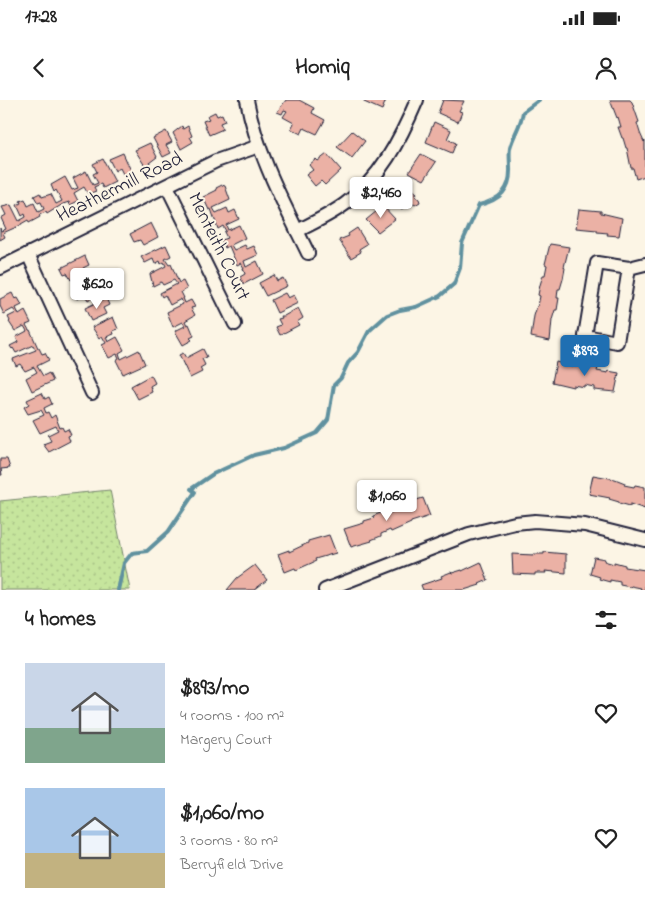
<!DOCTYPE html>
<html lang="en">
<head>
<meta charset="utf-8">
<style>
  body { margin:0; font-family:"Indie Flower",sans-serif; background:#f2f2f2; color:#222; height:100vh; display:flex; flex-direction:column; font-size:19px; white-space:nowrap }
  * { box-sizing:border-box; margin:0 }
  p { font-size:16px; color:#767676 }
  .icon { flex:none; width:28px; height:28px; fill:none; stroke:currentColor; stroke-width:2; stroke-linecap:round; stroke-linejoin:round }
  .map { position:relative; height:490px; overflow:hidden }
  .side { display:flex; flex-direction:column; background:#fff; flex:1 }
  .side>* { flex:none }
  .price { position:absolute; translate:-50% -42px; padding:0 11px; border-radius:5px; background:#fff; color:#222; font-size:16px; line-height:32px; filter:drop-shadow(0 1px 2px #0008) }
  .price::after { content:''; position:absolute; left:50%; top:30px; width:15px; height:11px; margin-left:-8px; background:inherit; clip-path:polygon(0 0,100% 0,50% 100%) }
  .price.active { background:#1f6fb2; color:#fff }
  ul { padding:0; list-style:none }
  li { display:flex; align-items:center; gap:15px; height:125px; padding:0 25px }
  li span { display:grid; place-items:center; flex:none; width:140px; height:100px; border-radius:0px; color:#555 }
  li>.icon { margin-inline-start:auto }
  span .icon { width:60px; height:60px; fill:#fffc; stroke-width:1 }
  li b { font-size:21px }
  h2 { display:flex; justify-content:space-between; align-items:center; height:60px; padding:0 25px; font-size:21px }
  .status { display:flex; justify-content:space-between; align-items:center; height:35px; padding:0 25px; background:#fff; direction:ltr }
  .status svg { height:14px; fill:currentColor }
  header { display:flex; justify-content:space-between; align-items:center; height:65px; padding:0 25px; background:#fff; font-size:22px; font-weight:800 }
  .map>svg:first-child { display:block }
  .park { fill:url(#park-dots); stroke:#74846c }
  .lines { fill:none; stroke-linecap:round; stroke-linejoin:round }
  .stream { stroke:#60919f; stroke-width:4 }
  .building { fill:#ebb1a5; stroke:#22223b }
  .minor-casing { stroke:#22223b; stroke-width:16 }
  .minor { stroke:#fcf5e5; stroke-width:12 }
  .labels { text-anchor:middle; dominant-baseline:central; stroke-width:4; stroke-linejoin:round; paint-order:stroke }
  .street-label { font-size:20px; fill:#22223b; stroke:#fcf5e5 }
</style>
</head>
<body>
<div class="status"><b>17:28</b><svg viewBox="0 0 49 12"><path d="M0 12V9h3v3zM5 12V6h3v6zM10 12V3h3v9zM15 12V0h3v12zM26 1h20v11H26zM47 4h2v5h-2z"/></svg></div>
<header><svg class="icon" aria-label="back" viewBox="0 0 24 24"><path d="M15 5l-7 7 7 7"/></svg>Homiq<svg class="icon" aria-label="person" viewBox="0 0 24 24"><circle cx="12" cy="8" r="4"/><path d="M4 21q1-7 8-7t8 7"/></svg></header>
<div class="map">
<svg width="645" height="490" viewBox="0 0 645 490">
  <defs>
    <pattern id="park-dots" width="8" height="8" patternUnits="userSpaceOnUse" patternTransform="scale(1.25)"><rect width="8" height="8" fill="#c6e59d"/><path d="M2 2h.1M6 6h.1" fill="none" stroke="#aac488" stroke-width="1.8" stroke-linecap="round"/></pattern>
  </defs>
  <rect width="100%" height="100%" fill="#fcf5e5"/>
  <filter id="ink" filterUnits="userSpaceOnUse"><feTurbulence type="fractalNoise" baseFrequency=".02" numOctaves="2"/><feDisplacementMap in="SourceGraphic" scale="10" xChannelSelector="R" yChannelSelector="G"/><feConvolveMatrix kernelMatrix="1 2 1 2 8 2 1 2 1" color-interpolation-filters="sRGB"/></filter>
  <g filter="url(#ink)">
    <path class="park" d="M110 390 130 490H0V401Z"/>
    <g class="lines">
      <path class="stream" d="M118 490 124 463 132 453 147 451 168 432 195 392 191 389 213 374 254 355 284 348 317 333 328 320 334 285 341 278 348 263 358 252 369 231 387 215 400 210 416 207 440 196 454 184 460 168 462 143 479 105C500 100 511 90 510 68 510 62 509 54 510 48 513 36 521 25 523 12L539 0"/>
    </g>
    <g class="building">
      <path d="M286 0H299L314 8 312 13 325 20 317 34 304 28 301 34 291 29 294 23 283 17 287 11 284 10 282 14 277 12Z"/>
      <path d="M365 0H386L382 10 364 2Z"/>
      <path d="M443 0 464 1 459 11 462 12 458 22 438 13Z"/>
      <path d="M610 0H630L632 2 639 22 637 23 640 33 644 42 645 41V76L636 79 633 68H631L627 48H626L623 38H622L618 27H621L618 17 617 18Z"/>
      <path d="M215 12 217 16 222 14 225 21 220 23 223 29 209 35 203 21 209 19 207 16Z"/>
      <path d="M434 22 451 30 447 39 456 43 452 53 426 42Z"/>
      <path d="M182 26 183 29 188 26 192 36 190 37 193 42 181 49 173 33Z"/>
      <path d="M166 31 172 42 166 45 171 53 163 57 153 38Z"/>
      <path d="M352 31 365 41 352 58 337 47Z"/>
      <path d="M150 43 157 57 145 66 135 50Z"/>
      <path d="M123 53 132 73 124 76 120 68 115 71 109 59Z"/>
      <path d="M327 54 341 70 325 85 321 81 315 86 306 75 313 70 309 65 316 59 318 61Z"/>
      <path d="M421 54 436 62 424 80 409 72Z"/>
      <path d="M103 59 115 82 103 88 101 84 94 87 96 91 88 94 84 87 74 93 78 101 70 105 69 102 63 104 47 114 46 112 39 115 40 117 29 123 28 120 21 124V125L3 133 5 137 0 140V128L1 131 6 129 1 118 6 115 2 107 11 105 19 121 26 117 25 114 22 116 17 105 21 103 20 101 25 99 28 106 34 103 38 112 44 109 41 102 38 103 34 96 40 93 42 97 51 94 56 104 62 101 56 90 54 92 51 85 65 77 72 90 78 88 73 78 86 71 93 85 98 83 93 74 97 72 93 64Z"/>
      <path d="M403 82 417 93 415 96 419 99 420 102 415 105 408 101 402 109 388 98Z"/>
      <path d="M222 85 225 86 230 100 213 108 216 113 227 108 229 113 235 110 239 119 226 125 228 130 239 125 245 138 231 145 234 150 245 145 247 149 254 146 258 155 244 161 246 167 257 161 263 174 244 184 240 177 245 174 243 168H244L241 163 237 165 229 146 225 148 221 140 227 138 224 132 226 131 223 126 218 129 211 109 209 110 203 97 217 90 216 88Z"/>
      <path d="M383 106 395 119 378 132 366 120Z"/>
      <path d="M579 109 601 111V113L622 118 619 136 607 135 608 133 597 132V130L576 128Z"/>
      <path d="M151 123 158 137 143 145 140 140 134 142 130 134Z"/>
      <path d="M357 128 367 144 359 149 361 152 351 158 339 140 349 136 348 134Z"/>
      <path d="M550 144 569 147 564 167 565 168 563 179 560 189H558L557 198H559L557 210H555L552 220 550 241 531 237 534 216 537 206H538L540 196 538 195 540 185 543 175H545L547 165 545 164Z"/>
      <path d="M166 145 171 156 165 159 169 165 171 164 179 183 183 181 187 189 181 192 184 198H183L185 203 191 200 195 207 191 208 195 215 185 221 187 225 189 224 194 236 190 238 192 240 183 245 175 231 185 226 183 222 173 227 167 212 183 204 181 199 170 205 165 195 162 197 160 193 177 184 174 180 163 185 161 182 153 186 150 174 166 166 164 162 161 164 160 161 155 164 153 159 145 163 141 157Z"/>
      <path d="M85 156 89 165 83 168 85 173 71 180 67 173 64 174 61 168Z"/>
      <path d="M274 175 277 181 283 178 287 186 266 196 259 183Z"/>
      <path d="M93 181 99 194 88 200 85 195 77 199 73 191Z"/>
      <path d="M12 193 15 199 18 198 22 205 16 208 19 215 25 211 31 223 26 225 29 230H30L38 248H39L42 254 45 253 49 260 37 266 43 276 49 273 53 281 32 291 26 278 37 272 34 267 25 271 20 264 16 266 13 259 36 250 33 245 16 253 13 248 12 249 10 246 18 242 16 237 27 231 24 226 15 231 9 222 10 221 8 217 16 213 13 209 4 214 0 206V199Z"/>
      <path d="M285 193 288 198 294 195 298 203 277 213 271 200Z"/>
      <path d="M106 198 109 205 103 208 106 214 91 221 85 208Z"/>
      <path d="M298 208 303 218 297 222 299 225 280 235 276 227 281 225 278 219 282 218 281 216H284Z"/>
      <path d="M113 217 118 229 113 231 114 234 106 237 108 242 117 237 124 250 119 253 121 259 139 250 145 264 123 274 116 260 119 258 117 254 109 258 102 245 106 243 102 236 99 238 92 227Z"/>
      <path d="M203 249 207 257 202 259 205 265 200 268 202 272 190 278 179 255 183 253 186 258Z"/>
      <path d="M556 262 576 267V266L586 268 587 266 598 268 597 271 608 273V271L619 273 615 292 594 290V287L584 285V287L573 285V287L552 282Z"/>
      <path d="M151 275 155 283 150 286 152 292 138 299 131 286Z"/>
      <path d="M42 293 45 299 49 297 52 304 44 308 46 313 48 312 51 318 55 315 60 328 62 327 64 331 68 329 71 335 68 336 70 341 49 352 43 344 51 341 48 335 58 330 56 326 40 333 33 320 44 315 41 310 28 314 24 307 29 304 27 300Z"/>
      <path d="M0 359H7L10 368 1 369 2 375H0Z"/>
      <path d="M593 375 615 379 625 383 624 385 634 387 635 385 645 387V409L630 404V406L619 403V402L609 399 610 398 589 394Z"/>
      <path d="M423 398 430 416 411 422V423L391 432 390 430 381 434V436L371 440 372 441 351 447 344 429 364 423V421L374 418 373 416 383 412 384 415 394 411V409L413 400V401Z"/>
      <path d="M329 435 336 453 315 459 316 461 296 470 295 468 285 472 278 454 289 450V452L308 443V441Z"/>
      <path d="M544 452 566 454V473L545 471 546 473H535V475L513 474 512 454 534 455V454H544Z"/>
      <path d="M594 457 605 459 604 461 614 464V462L625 465V467L645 470V490H640L641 488 631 486 630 487 620 485V482L610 480V482L599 479 600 477 590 474Z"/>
      <path d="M481 462 488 480 479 484 480 485 464 490H423L421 485 442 478 441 476 451 472 452 473 462 470V471Z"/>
      <path d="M255 465 267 480 254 490H227L237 478Z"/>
    </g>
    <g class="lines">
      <g class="minor-casing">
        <g id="minor">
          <path d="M247 0C257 55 284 104 308 153"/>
          <path d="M167 86 235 224"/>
          <path d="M297 131C313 123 330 115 345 104 380 79 400 40 417 0"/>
          <path d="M28 154 92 293"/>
          <path d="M0 168 216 61 259 46"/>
          <path d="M629 168 617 242 585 236 597 163 629 168 645 164"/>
          <path d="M325 490 469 434 515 423 535 421 585 425 645 440"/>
        </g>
      </g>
      <use href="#minor" class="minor"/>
    </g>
  </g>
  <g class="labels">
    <g class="street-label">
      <text transform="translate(120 88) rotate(-26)">Heathermill Road</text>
      <text transform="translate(218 147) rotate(64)">Menteith Court</text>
    </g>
  </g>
</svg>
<b class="price" style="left:381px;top:119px">$2,460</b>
<b class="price" style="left:97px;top:210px">$620</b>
<b class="price active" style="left:585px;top:277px">$893</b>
<b class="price" style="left:387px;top:422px">$1,060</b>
</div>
<section class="side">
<h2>4 homes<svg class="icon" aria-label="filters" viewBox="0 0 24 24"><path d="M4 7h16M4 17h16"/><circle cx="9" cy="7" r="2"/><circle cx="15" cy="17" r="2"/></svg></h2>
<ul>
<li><span style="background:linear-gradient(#c9d6e8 65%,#7fa58c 0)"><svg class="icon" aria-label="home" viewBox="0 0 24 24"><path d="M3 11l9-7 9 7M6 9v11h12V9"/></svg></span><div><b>$893/mo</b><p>4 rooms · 100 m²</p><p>Margery Court</p></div><svg class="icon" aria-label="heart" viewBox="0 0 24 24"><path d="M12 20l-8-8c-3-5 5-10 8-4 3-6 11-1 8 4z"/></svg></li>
<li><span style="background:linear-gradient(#a9c7e8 65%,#c2b280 0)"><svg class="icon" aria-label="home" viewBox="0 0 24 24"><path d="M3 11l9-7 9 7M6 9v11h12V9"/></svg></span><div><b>$1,060/mo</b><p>3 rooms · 80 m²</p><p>Berryfield Drive</p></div><svg class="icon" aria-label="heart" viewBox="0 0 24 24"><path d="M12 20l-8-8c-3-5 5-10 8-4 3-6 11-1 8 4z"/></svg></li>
</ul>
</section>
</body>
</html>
